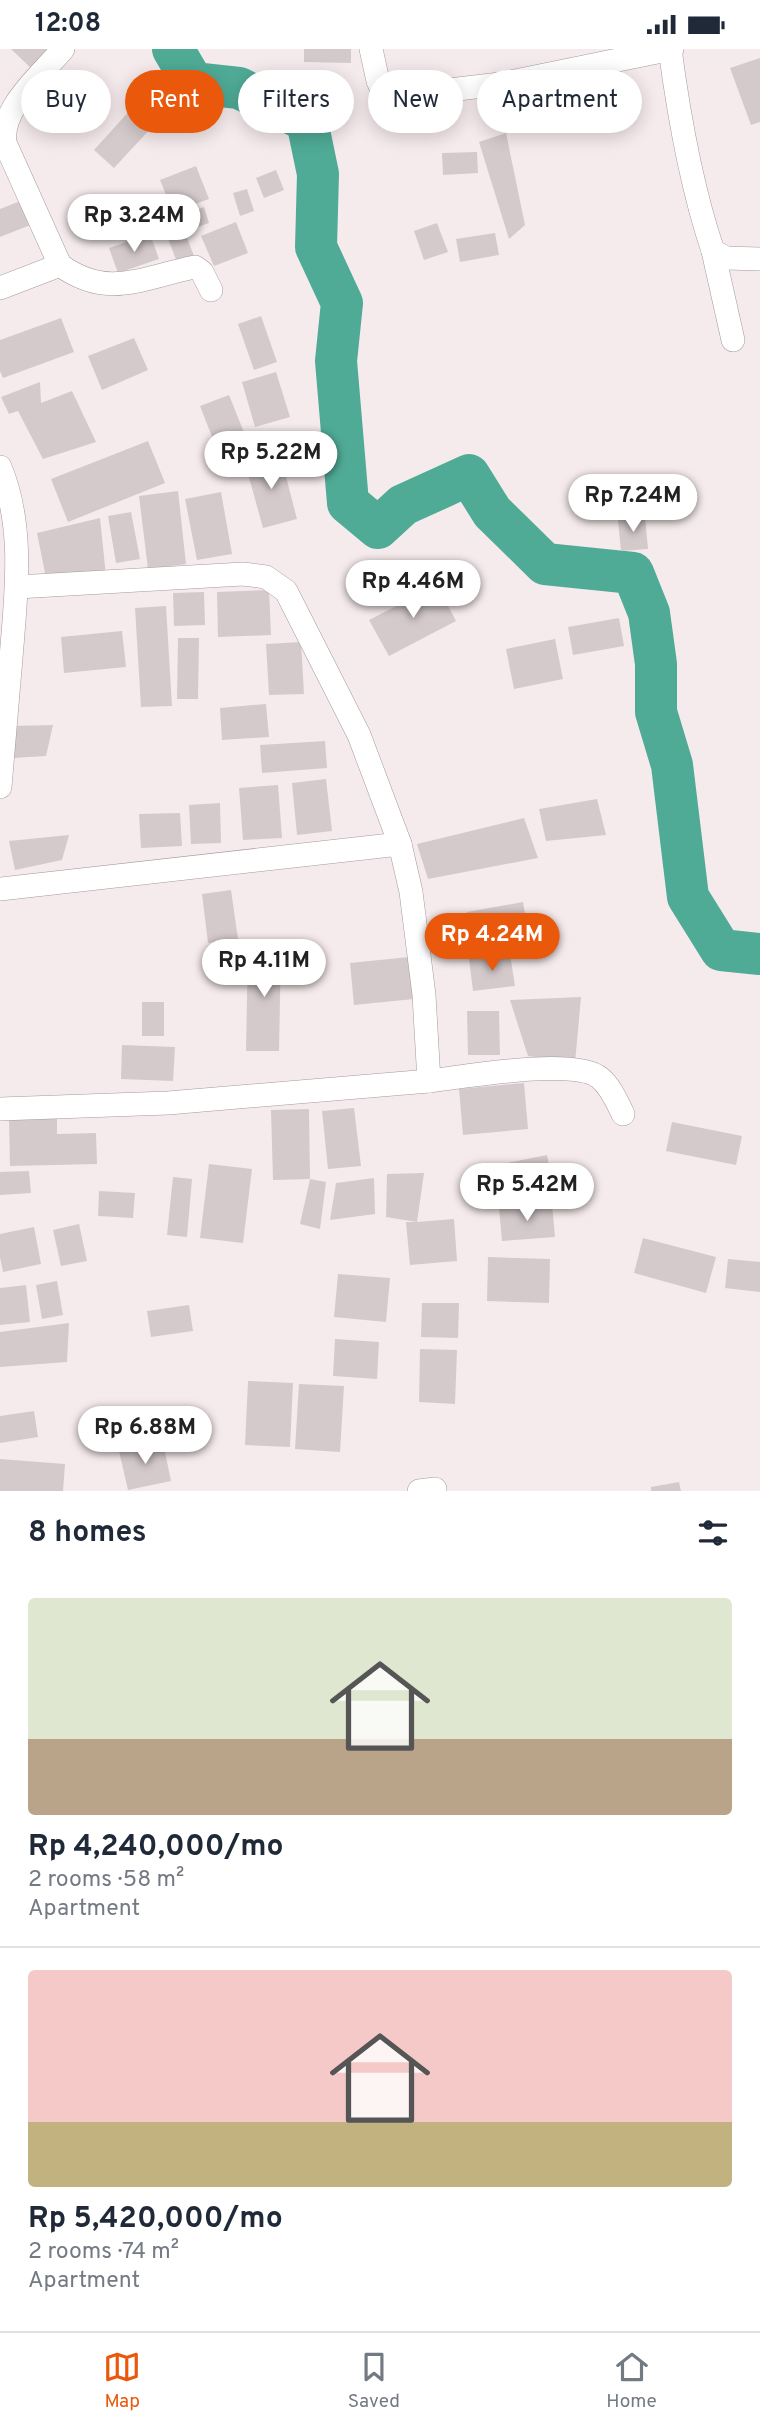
<!DOCTYPE html>
<html lang="en">
<head>
<meta charset="utf-8">
<style>
  body { margin:0; font-family:Overpass,sans-serif; background:#f6f6f7; color:#1f2937; height:100vh; display:flex; flex-direction:column; font-size:26px; white-space:nowrap }
  * { box-sizing:border-box; margin:0 }
  p { font-size:23px; color:#747a83 }
  .icon { flex:none; width:38px; height:38px; fill:none; stroke:currentColor; stroke-width:2; stroke-linecap:round; stroke-linejoin:round }
  .map { position:relative; height:1442px; overflow:hidden }
  .details { display:flex; flex-direction:column; background:#fff; flex:1 }
  .details>* { flex:none }
  .banner { position:absolute; left:21px; top:21px; width:719px; height:63px; display:flex; gap:14px }
  .price { position:absolute; translate:-50% -60px; padding:0 16px; border-radius:24px; background:#fff; color:#222; font-size:23px; line-height:46px; filter:drop-shadow(0 2px 4px #0008) }
  .price::after { content:''; position:absolute; left:50%; top:42px; width:21px; height:16px; margin-left:-10px; background:inherit; clip-path:polygon(0 0,100% 0,50% 100%) }
  .price.selected { background:#ea580c; color:#fff }
  ul { padding:0; list-style:none }
  li { display:grid; align-content:center; gap:14px; height:371px; padding:0 28px }
  li+li { border-top:2px solid #e0e1e3 }
  li span { display:grid; place-items:center; height:217px; border-radius:7px; color:#555 }
  li>.icon { margin-inline-start:auto }
  span .icon { width:126px; height:126px; fill:#fffc; stroke-width:1 }
  li b { font-size:30px }
  h2 { display:flex; justify-content:space-between; align-items:center; height:84px; padding:0 28px; font-size:30px }
  .tag { padding:0 24px; border-radius:32px; background:#fff; box-shadow:0 4px 18px #0003; font-size:24px; line-height:63px }
  .tag.selected { background:#ea580c; color:#fff }
  .status { display:flex; justify-content:space-between; align-items:center; height:49px; padding:0 35px; background:#fff; direction:ltr }
  .status svg { height:19px; fill:currentColor }
  .dock { display:flex; justify-content:space-around; align-items:center; height:98px; border-top:2px solid #e0e1e3; background:#fff; font-size:19px; color:#747a83 }
  .dock a { display:grid; justify-items:center; gap:4px }
  .dock .selected { color:#ea580c }
  .map>svg:first-child { display:block }
  .lines { fill:none; stroke-linecap:round; stroke-linejoin:round }
  .river { stroke:#4fab96; stroke-width:42 }
  .building { fill:#d5cacb }
  .minor-casing { stroke:#a49a9b; stroke-width:24 }
  .minor { stroke:#fff; stroke-width:23 }
</style>
</head>
<body>
<div class="status"><b>12:08</b><svg viewBox="0 0 49 12"><path d="M0 12V9h3v3zM5 12V6h3v6zM10 12V3h3v9zM15 12V0h3v12zM26 1h20v11H26zM47 4h2v5h-2z"/></svg></div>
<div class="map">
<svg width="760" height="1442" viewBox="0 0 760 1442">
  <rect width="100%" height="100%" fill="#f6ebec"/>
  <g class="lines">
    <path class="river" d="M173 0 193 34 239 39 307 72 318 125 316 198 342 254 336 312 348 454 378 479 403 456 469 426 492 463 545 515 633 524 649 564 656 615V663L672 716 688 848 721 901 760 905"/>
  </g>
  <g class="building">
    <path d="M11 0H53L33 21Z"/>
    <path d="M304 0H351V14L304 13Z"/>
    <path d="M760 9V73L751 76 730 19Z"/>
    <path d="M132 59 152 78 114 119 94 101Z"/>
    <path d="M506 84 525 176 509 190 479 93Z"/>
    <path d="M477 103 478 124 443 126 442 104Z"/>
    <path d="M196 117 209 150 173 163 160 131Z"/>
    <path d="M276 121 284 141 264 149 256 129Z"/>
    <path d="M247 140 254 162 240 167 233 144Z"/>
    <path d="M144 146 151 165 108 181 101 161Z"/>
    <path d="M23 151 33 175 0 188V160Z"/>
    <path d="M204 158 209 174 192 180 187 164Z"/>
    <path d="M236 173 248 204 214 217 201 187Z"/>
    <path d="M437 174 448 203 424 211 414 182Z"/>
    <path d="M182 176 196 212 179 218 165 182Z"/>
    <path d="M495 184 499 206 460 213 456 190Z"/>
    <path d="M150 185 159 210 118 224 109 199Z"/>
    <path d="M261 267 277 313 254 321 238 275Z"/>
    <path d="M61 269 74 303 3 329 0 322V291Z"/>
    <path d="M134 289 148 321 102 341 88 307Z"/>
    <path d="M276 323 290 368 255 378 242 333Z"/>
    <path d="M40 333 41 354 72 342 96 393 43 410 18 362 9 365 1 348Z"/>
    <path d="M229 346 247 391 218 403 200 357Z"/>
    <path d="M148 392 165 434 68 473 51 430Z"/>
    <path d="M280 404 297 470 263 479 245 414Z"/>
    <path d="M178 442 186 515 148 520 139 447Z"/>
    <path d="M221 443 232 505 197 511 185 450Z"/>
    <path d="M131 463 140 510 116 514 108 467Z"/>
    <path d="M645 468 648 500 621 502 618 471Z"/>
    <path d="M100 469 106 527 45 524 37 484Z"/>
    <path d="M437 536 456 572 389 607 369 571Z"/>
    <path d="M269 541 271 586 218 588 217 543Z"/>
    <path d="M204 543 205 576 174 577 173 544Z"/>
    <path d="M166 557 172 657 141 658 135 559Z"/>
    <path d="M619 569 624 597 573 606 568 578Z"/>
    <path d="M122 582 126 618 64 624 61 588Z"/>
    <path d="M178 589H199L198 650H177Z"/>
    <path d="M555 590 563 630 514 640 506 600Z"/>
    <path d="M301 593 304 645 269 646 266 595Z"/>
    <path d="M266 655 269 688 222 691 220 659Z"/>
    <path d="M53 676 46 707 13 709 12 677Z"/>
    <path d="M325 692 327 719 262 724 260 696Z"/>
    <path d="M326 730 332 782 297 786 292 734Z"/>
    <path d="M278 736 282 789 243 791 239 739Z"/>
    <path d="M597 750 606 786 546 792 539 760Z"/>
    <path d="M220 754 221 794 191 795 189 756Z"/>
    <path d="M180 764 182 797 141 799 139 765Z"/>
    <path d="M524 769 538 809 428 830 417 795Z"/>
    <path d="M69 786 62 811 15 821 9 792Z"/>
    <path d="M231 841 238 890 208 894 202 845Z"/>
    <path d="M523 853 528 882 472 892 467 863Z"/>
    <path d="M248 898H281L279 1002H246Z"/>
    <path d="M510 905 515 937 473 942 469 910Z"/>
    <path d="M409 908 414 950 354 956 350 914Z"/>
    <path d="M581 948 575 1014 528 1007 510 951Z"/>
    <rect x="142" y="953" width="22" height="34"/>
    <path d="M467 962H499L500 1006H468Z"/>
    <path d="M122 996 175 998 173 1032 121 1030Z"/>
    <path d="M524 1034 528 1080 463 1086 459 1040Z"/>
    <path d="M354 1059 361 1117 328 1120 322 1062Z"/>
    <path d="M309 1060 310 1130 273 1131 271 1061Z"/>
    <path d="M57 1069V1085L96 1084 97 1115 10 1117 9 1070Z"/>
    <path d="M672 1073 742 1087 736 1116 666 1102Z"/>
    <path d="M547 1106 552 1131 497 1142 492 1117Z"/>
    <path d="M209 1115 252 1120 243 1194 200 1189Z"/>
    <path d="M29 1122 31 1144 0 1146V1123Z"/>
    <path d="M424 1124 417 1173 454 1170 457 1212 410 1216 406 1173H417L386 1168 387 1125Z"/>
    <path d="M173 1128 192 1130 187 1188 167 1186Z"/>
    <path d="M374 1129 375 1165 330 1171 336 1134Z"/>
    <path d="M310 1130 326 1133 320 1180 300 1175Z"/>
    <path d="M99 1142 135 1144 133 1169 98 1167Z"/>
    <path d="M552 1155 555 1188 502 1192 499 1159Z"/>
    <path d="M79 1175 87 1212 61 1217 53 1181Z"/>
    <path d="M34 1178 41 1215 3 1223 0 1208V1185Z"/>
    <path d="M643 1189 716 1208 706 1244 634 1224Z"/>
    <path d="M488 1208 550 1210 549 1254 487 1252Z"/>
    <path d="M728 1210 760 1213V1243L725 1239Z"/>
    <path d="M338 1225 390 1229 386 1273 334 1268Z"/>
    <path d="M57 1232 63 1266 42 1270 36 1236Z"/>
    <path d="M26 1236 30 1273 0 1276V1239Z"/>
    <path d="M422 1254H459L458 1289 421 1288Z"/>
    <path d="M189 1256 193 1282 151 1288 147 1262Z"/>
    <path d="M69 1274 67 1313 0 1318V1283Z"/>
    <path d="M335 1290 379 1293 377 1330 333 1327Z"/>
    <path d="M420 1300 457 1301 455 1355 419 1353Z"/>
    <path d="M248 1332 293 1334 290 1398 245 1396Z"/>
    <path d="M299 1335 344 1337 340 1403 295 1400Z"/>
    <path d="M34 1362 38 1388 0 1394V1367Z"/>
    <path d="M163 1393 171 1432 128 1441 119 1402Z"/>
    <path d="M0 1410 65 1415 63 1442H0Z"/>
    <path d="M679 1433 681 1442H651V1438Z"/>
  </g>
  <g class="lines">
    <g class="minor-casing">
      <g id="minor">
        <path d="M63 0C42 25 0 59 5 94L60 216C108 251 143 228 195 218L202 223 211 241"/>
        <path d="M371 0 378 32 384 45 399 47 500 35 672 0"/>
        <path d="M670 0C679 68 691 137 713 202L726 209 760 210"/>
        <path d="M713 202 733 291"/>
        <path d="M0 239 60 216"/>
        <path d="M0 418C25 478 16 546 11 609 7 652 4 695 0 738"/>
        <path d="M17 538 243 525 266 528 286 542 359 686 400 795 411 843 424 946 429 1032C464 1028 575 1008 600 1029 611 1038 617 1053 623 1065"/>
        <path d="M0 840 400 795"/>
        <path d="M0 1060 168 1054 429 1032"/>
        <path d="M419 1442 435 1440"/>
      </g>
    </g>
    <use href="#minor" class="minor"/>
  </g>
</svg>
<b class="price" style="left:134px;top:205px">Rp 3.24M</b>
<b class="price" style="left:271px;top:442px">Rp 5.22M</b>
<b class="price" style="left:633px;top:485px">Rp 7.24M</b>
<b class="price" style="left:413px;top:571px">Rp 4.46M</b>
<b class="price selected" style="left:492px;top:924px">Rp 4.24M</b>
<b class="price" style="left:264px;top:950px">Rp 4.11M</b>
<b class="price" style="left:527px;top:1174px">Rp 5.42M</b>
<b class="price" style="left:145px;top:1417px">Rp 6.88M</b>
<div class="banner">
<a class="tag">Buy</a>
<a class="tag selected">Rent</a>
<a class="tag">Filters</a>
<a class="tag">New</a>
<a class="tag">Apartment</a>
</div>
</div>
<section class="details">
<h2>8 homes<svg class="icon" aria-label="filters" viewBox="0 0 24 24"><path d="M4 7h16M4 17h16"/><circle cx="9" cy="7" r="2"/><circle cx="15" cy="17" r="2"/></svg></h2>
<ul>
<li><span style="background:linear-gradient(#dfe7d0 65%,#b9a48a 0)"><svg class="icon" aria-label="home" viewBox="0 0 24 24"><path d="M3 11l9-7 9 7M6 9v11h12V9"/></svg></span><div><b>Rp 4,240,000/mo</b><p>2 rooms · 58 m²</p><p>Apartment</p></div></li>
<li><span style="background:linear-gradient(#f6c9c9 70%,#c2b280 0)"><svg class="icon" aria-label="home" viewBox="0 0 24 24"><path d="M3 11l9-7 9 7M6 9v11h12V9"/></svg></span><div><b>Rp 5,420,000/mo</b><p>2 rooms · 74 m²</p><p>Apartment</p></div></li>
</ul>
</section>
<nav class="dock">
<a class="selected"><svg class="icon" aria-label="map" viewBox="0 0 24 24"><path d="M3 6l6-2 6 2 6-2v14l-6 2-6-2-6 2zM9 4v14M15 6v14"/></svg>Map</a>
<a><svg class="icon" aria-label="saved" viewBox="0 0 24 24"><path d="M7 4h10v16l-5-4-5 4z"/></svg>Saved</a>
<a><svg class="icon" aria-label="home" viewBox="0 0 24 24"><path d="M3 11l9-7 9 7M6 9v11h12V9"/></svg>Home</a>
</nav>
</body>
</html>
